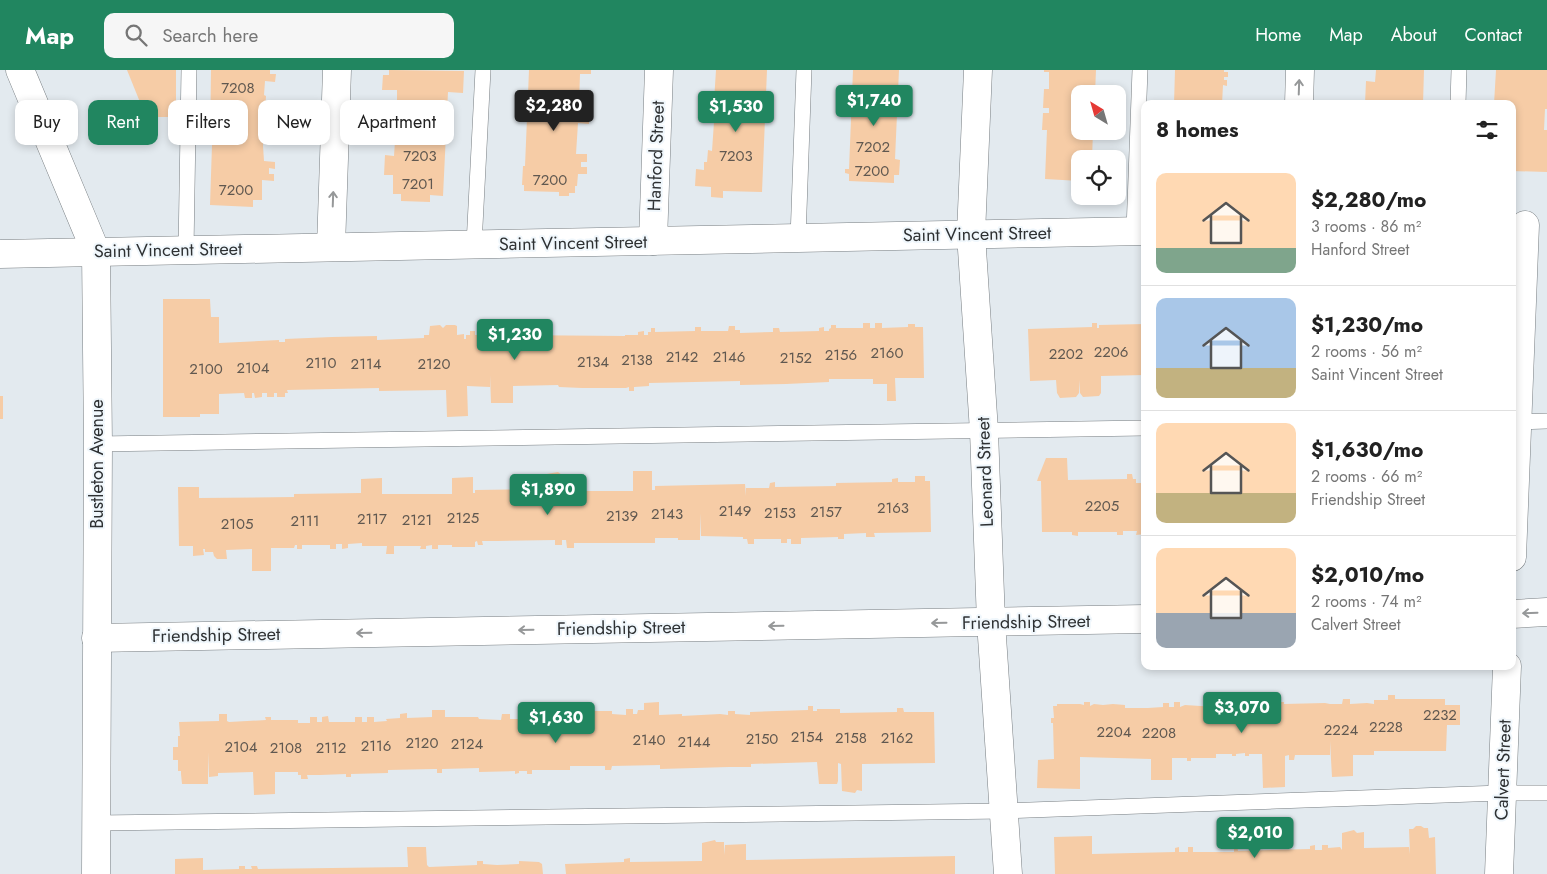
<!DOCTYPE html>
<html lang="en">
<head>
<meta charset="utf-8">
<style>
  body { margin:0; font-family:Jost,sans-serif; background:#f6f6f6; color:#222; height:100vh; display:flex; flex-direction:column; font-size:19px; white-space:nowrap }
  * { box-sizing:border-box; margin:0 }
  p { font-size:16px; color:#767676 }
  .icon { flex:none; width:28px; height:28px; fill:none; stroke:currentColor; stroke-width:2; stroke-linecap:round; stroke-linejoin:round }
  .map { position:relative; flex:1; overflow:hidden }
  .details { position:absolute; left:1141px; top:30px; width:375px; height:570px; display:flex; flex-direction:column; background:#fff; border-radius:10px; box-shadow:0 2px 8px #0003 }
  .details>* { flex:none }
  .banner { position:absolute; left:15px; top:30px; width:475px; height:45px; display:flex; gap:10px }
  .needle { width:32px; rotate:323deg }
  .fabs { position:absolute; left:1071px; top:15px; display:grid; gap:10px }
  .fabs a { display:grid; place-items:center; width:55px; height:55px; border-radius:10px; background:#fff; box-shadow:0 2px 8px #0003; font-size:25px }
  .price { position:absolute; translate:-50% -42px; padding:0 11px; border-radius:5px; background:#218660; color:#fff; font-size:16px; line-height:32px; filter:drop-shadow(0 1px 2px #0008) }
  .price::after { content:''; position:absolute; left:50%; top:30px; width:15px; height:11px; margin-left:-8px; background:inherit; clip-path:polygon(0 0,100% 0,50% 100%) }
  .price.active { background:#222; color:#fff }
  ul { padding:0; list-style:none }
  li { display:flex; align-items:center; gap:15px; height:125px; padding:0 15px }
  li+li { border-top:1px solid #e0e0e0 }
  li span { display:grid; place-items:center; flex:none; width:140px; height:100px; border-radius:10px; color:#555 }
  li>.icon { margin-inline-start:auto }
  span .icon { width:60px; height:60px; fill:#fffc; stroke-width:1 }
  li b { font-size:21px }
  h2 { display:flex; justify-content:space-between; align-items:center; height:60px; padding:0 15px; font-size:21px }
  .tag { padding:0 18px; border-radius:10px; background:#fff; box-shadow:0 2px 8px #0003; font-size:18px; line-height:45px }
  .tag.active { background:#218660; color:#fff }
  header { display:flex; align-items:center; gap:30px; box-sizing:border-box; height:70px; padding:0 25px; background:#218660; color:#fff }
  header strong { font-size:24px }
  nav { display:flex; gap:28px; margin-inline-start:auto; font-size:18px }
  .search { width:350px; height:45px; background:#f6f6f6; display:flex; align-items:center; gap:12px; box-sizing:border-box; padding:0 18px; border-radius:10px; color:#767676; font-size:19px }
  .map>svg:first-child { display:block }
  .building { fill:#f6cca6 }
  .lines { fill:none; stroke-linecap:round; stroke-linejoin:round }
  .lane-casing { stroke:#787e82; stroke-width:16 }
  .street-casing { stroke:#787e82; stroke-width:29 }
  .primary-casing { stroke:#787e82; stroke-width:29 }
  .lane { stroke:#fff; stroke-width:15 }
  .street { stroke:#fff; stroke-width:28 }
  .primary { stroke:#fff; stroke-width:28 }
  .oneway { stroke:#969899 }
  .labels { text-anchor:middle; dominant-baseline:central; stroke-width:4; stroke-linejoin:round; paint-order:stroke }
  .number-label { font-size:15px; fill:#605850 }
  .street-label { font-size:18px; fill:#2e3133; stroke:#f0f7fc }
</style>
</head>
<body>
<header>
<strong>Map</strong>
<div class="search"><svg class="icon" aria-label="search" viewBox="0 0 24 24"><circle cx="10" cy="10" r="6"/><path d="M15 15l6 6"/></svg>Search here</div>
<nav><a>Home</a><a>Map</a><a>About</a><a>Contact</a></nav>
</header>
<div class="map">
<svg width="1547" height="804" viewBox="0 0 1547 804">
  <rect width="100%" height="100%" fill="#e3eaef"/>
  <g class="building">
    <path d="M127 0H176V47H146Z"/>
    <path d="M211 0H270V4H276L275 12 265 11 264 25 266 26 265 41H275V48H270L269 50V54L275 53 274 61H264L263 76 264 91 275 92V99L269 98V104H274V111L262 110V130H253V137L210 135 212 75H210Z"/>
    <path d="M389 0 464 1 463 23 448 22 443 126 430 125V132L401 131V124H393V105H384L385 85 394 86 396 56 386 55 387 47H392V43H387V36H397V20H382L383 5H389Z"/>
    <path d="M529 0H591V4H580L579 34 589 35V42L584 41 583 45 589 47V54L578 53 576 84H587V92H581V97H587V104H578L577 116H575V123H569V126H559V122L524 121V115H522L523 96H525Z"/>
    <path d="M716 0H767L762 122 723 121V128L711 127V117L695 116 696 99 704 100V92H707L708 80 712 81 714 52 704 49V44H709V38H705V31H714Z"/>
    <path d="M853 0H899L895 89 900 90 899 105H894V113L849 111V104L845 103V99H849Z"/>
    <path d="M1044 0H1096L1095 24H1080V61H1093L1092 89H1080V111L1045 109 1047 60H1042L1043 43H1049V38H1043L1044 19H1049V2H1044Z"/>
    <path d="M1175 0H1224V2H1228V7H1224V10H1227V16L1223 15 1222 34H1174Z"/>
    <path d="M1376 0H1424L1423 34H1365L1366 11 1375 12Z"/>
    <path d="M1496 0H1547V39H1545L1544 60H1547V102L1512 101V34H1494Z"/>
    <path d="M163 229H210L211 247H219V273L279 270V272H285V269L332 267 377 266V270L424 268V265H429L430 256 440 255 443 258 446 255H455L457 256V265L464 264V269H466V265H470V261H475V265H502L503 260H508L509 265 625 266V265H638V262L644 261V265H648V262H651V258H655V262L695 261V257H701V261H728L729 256H735V260H740V263L773 262V258H779L780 262 819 261V258L824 257V261H829V259L831 258V255H836V258H863V253H870V258H875V253H882V258L908 257V254H915V257H923L924 308H895L896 331H887V314H873V309H829V312L786 314 740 315V311L649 313V316L634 317V321H629V317L626 318H582L559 317 558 315 513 316V333H491L490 305V317L467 316 468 346 447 347 446 320 379 321V318L287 320 288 323H285V327H277V323H274V327H267V323H262V327L255 328 254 323H252V328H245L244 323 219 324V344H200V347H163Z"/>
    <path d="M1092 253H1097V258H1099V255L1145 254V305L1101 306V323L1099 326 1083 327 1080 323 1079 310V323L1076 327 1060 328 1057 323 1056 310 1030 311 1028 259 1092 257Z"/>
    <rect x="0" y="326" width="3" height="23"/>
    <path d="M1046 388H1067L1068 410 1127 409V404H1132L1133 409H1136V413H1145V464L1136 465 1137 461H1123V465H1117V462H1078V466L1072 465V462H1042L1041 411H1037L1038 408Z"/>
    <path d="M633 401H652V420H655V416L745 414 746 426V418H769L770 413 775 412V417L836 416V413L892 412V409L898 408V412H915V406H925V411H930L931 462 874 463 875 467H866V463L844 464V469H838V467L801 468V474H791V469H787V473H781V469H754V474H748L747 469H743V467L701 466 700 443V470H678V468H655V473H574V478H567L566 470H562V475H555V470L497 471H482L483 475H478L477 471 475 472V477H452V475H438V479H432V475L426 476V479H420L421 476H394V484H386L387 476H362V473L348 474V478L342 479V474H336V479H330V475H302V479H297V475H295L294 478H271V501H252V479L226 480 227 489H217L214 486 213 482H205V479H203L204 485 193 486V476H179L178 417H199V428L294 427V424L361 423V409L382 408V424H452V408L473 407V423H475V420L542 419 541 405 558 402 562 405 563 419H565V421H633Z"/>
    <path d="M1388 625H1395V629H1445V635H1460V655H1447L1446 681H1374V685H1353V706L1332 707 1330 671V685H1295L1294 690H1289V685L1285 686V717L1263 718 1262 684H1249V686H1245V683L1236 684V686H1232V684H1216V688H1191V691H1187V688H1172V710H1151V689L1080 687V719L1037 718 1038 690 1054 689 1053 653H1051V648H1054L1053 636H1057V634H1080L1084 635V632H1090V636L1094 634 1103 635 1113 634 1125 635V638H1148L1163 637V633H1169V637H1174V632H1180V637L1185 635 1216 637V634L1230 632 1239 633V630H1261V632H1284V634L1325 633 1330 634H1342L1343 629H1350V634L1367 633 1374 634V630H1388Z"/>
    <path d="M659 632V645L682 644V646L720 644 728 645V641H735V644L750 645V642L808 640V636H813V641H817V639H840V643L897 642V638H903L904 642H934L935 693 862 694V721L857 720 855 723 842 721 841 694 838 693V711L837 714H819L817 692 751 694V697H729L660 699V695L612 696 611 700H605V696H570V700H532V704H527V701H519V703L515 704V701L479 702V698L442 699V703H437V699H434L388 700V703L351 704V707H346V704L320 705H307L308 709H301V705H298V702H275V724L254 725 253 702 218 703V706L209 707 208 682V714H182L181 704V701H178V690H173V677H178V666H180L179 652 219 651V644H227V651L229 652 266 650 265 647H271V650H298V653H310V647H317V652H322V647L328 646 329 652H355V647H362V652H367V647H374V652L387 651 386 649 400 648V644L407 643V648L432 647V640H445V647H478L479 649 501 650 502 644H510V649H536V644H543V648H568V645H581V640H587V645H591L590 641H612V644L626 645V639H633V644H637L638 640H644V633Z"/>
    <path d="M1416 756H1421L1424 758H1428L1429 768 1435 767 1436 804H1055L1054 767 1092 766V784L1175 782V778L1179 777V782H1188V777H1193V782H1234V776H1237L1238 781 1310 779V776L1315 775V780H1322V775H1328V778L1340 777 1342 780V763L1354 760 1357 763 1364 762V778L1409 777 1410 784 1409 759H1413Z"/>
    <path d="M715 770 716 772H724V785L725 775 746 774V790L955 786V804H566L565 794 624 792V789L630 788V792L702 791V773Z"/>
    <path d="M407 777H426L427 795 429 797 477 795V791H483V794L497 795 519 794V791L539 792 542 794 543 804H175V789L203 788V800L239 799V796H245V799H252L251 796H257L258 799 406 797H408Z"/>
  </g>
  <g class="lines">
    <g class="lane-casing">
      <g id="lane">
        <path d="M1458 34 1459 0"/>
        <path d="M1134 161 1140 0"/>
        <path d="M798 169 804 0"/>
        <path d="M474 175 483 0"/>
        <path d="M186 180 189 0"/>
        <path d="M1512 352 1547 351"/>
        <path d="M98 374 1145 358"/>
        <path d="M97 753 1004 741 1501 723H1547"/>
      </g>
    </g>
    <g class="street-casing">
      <g id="street">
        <path d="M978 0 971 164 984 361 991 552 1008 804"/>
        <path d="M1299 34 1300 0"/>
        <path d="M653 171 659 0"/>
        <path d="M331 177 337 0"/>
        <path d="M0 184 1145 161"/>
        <path d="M1512 487 1525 155"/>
        <path d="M1512 544 1547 542"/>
        <path d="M96 568 1145 549"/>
        <path d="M1499 804 1507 596"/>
      </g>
    </g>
    <g class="primary-casing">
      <path id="primary" d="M20 0 96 182 98 374 96 804"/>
    </g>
    <use href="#lane" class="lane"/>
    <use href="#street" class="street"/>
    <use href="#primary" class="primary"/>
  </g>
  <defs><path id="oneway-shaft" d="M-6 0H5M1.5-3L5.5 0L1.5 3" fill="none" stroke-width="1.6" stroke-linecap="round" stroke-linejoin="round" transform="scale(1.25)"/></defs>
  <g class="oneway">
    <use href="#oneway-shaft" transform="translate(1299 17) rotate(-88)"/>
    <use href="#oneway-shaft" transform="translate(333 129) rotate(-88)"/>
    <use href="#oneway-shaft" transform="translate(1530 543) rotate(178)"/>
    <use href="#oneway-shaft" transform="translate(939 553) rotate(179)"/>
    <use href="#oneway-shaft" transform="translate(776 556) rotate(179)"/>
    <use href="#oneway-shaft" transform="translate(526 560) rotate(179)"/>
    <use href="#oneway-shaft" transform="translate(364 563) rotate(179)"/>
  </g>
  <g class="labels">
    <g class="number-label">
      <text x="238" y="18">7208</text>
      <text x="873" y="77">7202</text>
      <text x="420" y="86">7203</text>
      <text x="736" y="86">7203</text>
      <text x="872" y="101">7200</text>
      <text x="550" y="110">7200</text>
      <text x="418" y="114">7201</text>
      <text x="236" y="120">7200</text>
      <text x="1111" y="282">2206</text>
      <text x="887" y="283">2160</text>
      <text x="1066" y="284">2202</text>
      <text x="841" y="285">2156</text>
      <text x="682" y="287">2142</text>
      <text x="729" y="287">2146</text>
      <text x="796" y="288">2152</text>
      <text x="637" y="290">2138</text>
      <text x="593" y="292">2134</text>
      <text x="321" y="293">2110</text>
      <text x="366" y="294">2114</text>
      <text x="434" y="294">2120</text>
      <text x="253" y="298">2104</text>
      <text x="206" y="299">2100</text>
      <text x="1102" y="436">2205</text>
      <text x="893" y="438">2163</text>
      <text x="735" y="441">2149</text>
      <text x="826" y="442">2157</text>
      <text x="780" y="443">2153</text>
      <text x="667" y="444">2143</text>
      <text x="622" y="446">2139</text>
      <text x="463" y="448">2125</text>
      <text x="372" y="449">2117</text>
      <text x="417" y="450">2121</text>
      <text x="305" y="451">2111</text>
      <text x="237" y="454">2105</text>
      <text x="1440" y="645">2232</text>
      <text x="1386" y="657">2228</text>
      <text x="1341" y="660">2224</text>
      <text x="1114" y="662">2204</text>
      <text x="1159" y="663">2208</text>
      <text x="807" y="667">2154</text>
      <text x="851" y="668">2158</text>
      <text x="897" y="668">2162</text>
      <text x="762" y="669">2150</text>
      <text x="649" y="670">2140</text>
      <text x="694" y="672">2144</text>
      <text x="422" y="673">2120</text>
      <text x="467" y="674">2124</text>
      <text x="376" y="676">2116</text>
      <text x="241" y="677">2104</text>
      <text x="286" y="678">2108</text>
      <text x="331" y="678">2112</text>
    </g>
    <g class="street-label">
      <text transform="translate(656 86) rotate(-88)">Hanford Street</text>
      <text transform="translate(977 164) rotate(-1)">Saint Vincent Street</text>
      <text transform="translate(573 173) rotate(-1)">Saint Vincent Street</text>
      <text transform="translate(168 180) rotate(-1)">Saint Vincent Street</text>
      <text transform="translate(97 394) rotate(-90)">Bustleton Avenue</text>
      <text transform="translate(985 402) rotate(-92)">Leonard Street</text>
      <text transform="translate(1026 552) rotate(-1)">Friendship Street</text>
      <text transform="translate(621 558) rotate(-1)">Friendship Street</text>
      <text transform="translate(216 565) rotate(-1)">Friendship Street</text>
      <text transform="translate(1503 700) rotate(-88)">Calvert Street</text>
    </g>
  </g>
</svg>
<div class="fabs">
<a><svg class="needle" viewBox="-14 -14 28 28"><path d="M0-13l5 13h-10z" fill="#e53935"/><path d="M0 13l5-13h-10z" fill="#767676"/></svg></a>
<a><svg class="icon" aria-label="locate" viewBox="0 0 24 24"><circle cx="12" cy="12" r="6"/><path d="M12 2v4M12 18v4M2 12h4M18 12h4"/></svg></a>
</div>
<b class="price" style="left:874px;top:57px">$1,740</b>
<b class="price active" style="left:554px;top:62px">$2,280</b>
<b class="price" style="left:736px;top:63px">$1,530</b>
<b class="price" style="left:515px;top:291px">$1,230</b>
<b class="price" style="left:548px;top:446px">$1,890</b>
<b class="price" style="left:1242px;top:664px">$3,070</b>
<b class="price" style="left:556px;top:674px">$1,630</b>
<b class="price" style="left:1255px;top:789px">$2,010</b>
<div class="banner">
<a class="tag">Buy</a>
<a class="tag active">Rent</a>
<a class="tag">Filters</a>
<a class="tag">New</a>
<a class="tag">Apartment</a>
</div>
<section class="details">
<h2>8 homes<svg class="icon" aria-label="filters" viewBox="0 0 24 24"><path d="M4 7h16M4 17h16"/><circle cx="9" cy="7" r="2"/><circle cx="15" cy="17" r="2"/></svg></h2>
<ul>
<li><span style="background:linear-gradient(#ffd9b3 75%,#7fa58c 0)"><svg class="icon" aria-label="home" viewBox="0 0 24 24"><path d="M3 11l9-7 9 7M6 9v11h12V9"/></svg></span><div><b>$2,280/mo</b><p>3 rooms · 86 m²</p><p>Hanford Street</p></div></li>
<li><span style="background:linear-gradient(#a9c7e8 70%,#c2b280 0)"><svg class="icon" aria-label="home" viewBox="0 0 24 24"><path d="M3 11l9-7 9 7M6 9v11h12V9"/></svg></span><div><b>$1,230/mo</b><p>2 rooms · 56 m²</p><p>Saint Vincent Street</p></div></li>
<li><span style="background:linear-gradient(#ffd9b3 70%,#c2b280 0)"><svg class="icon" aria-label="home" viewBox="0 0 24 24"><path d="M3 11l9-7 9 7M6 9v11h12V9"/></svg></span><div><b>$1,630/mo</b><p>2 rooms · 66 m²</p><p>Friendship Street</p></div></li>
<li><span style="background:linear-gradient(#ffd9b3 65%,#9aa5b1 0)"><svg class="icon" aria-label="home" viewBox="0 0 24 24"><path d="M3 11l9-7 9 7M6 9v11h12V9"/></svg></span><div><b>$2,010/mo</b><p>2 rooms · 74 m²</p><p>Calvert Street</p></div></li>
</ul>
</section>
</div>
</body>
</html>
